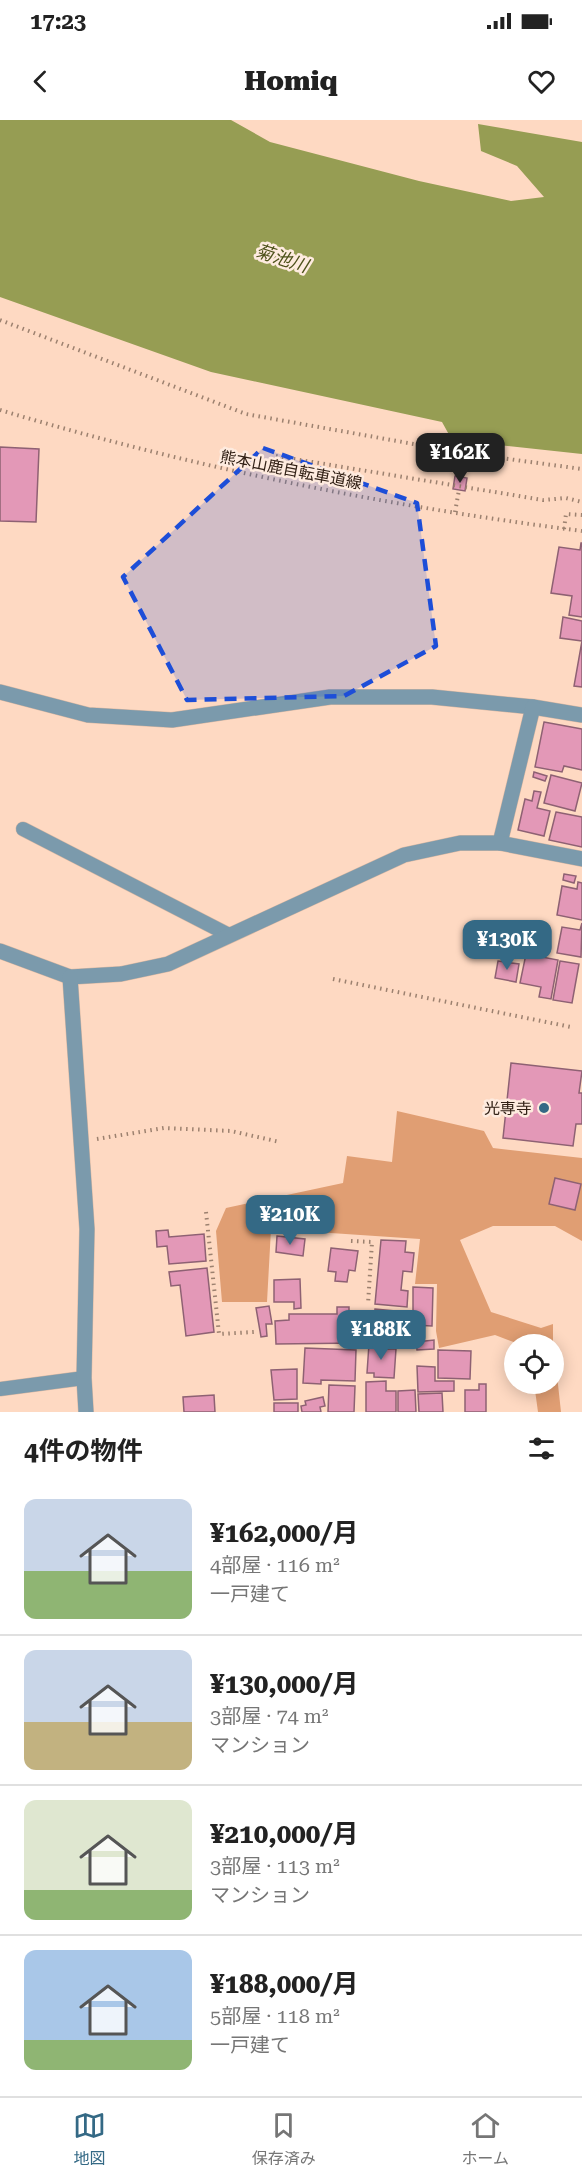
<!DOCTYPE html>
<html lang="ja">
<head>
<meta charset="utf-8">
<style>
  body { margin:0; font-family:"Roboto Serif","Noto Sans JP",serif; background:#f6f6f6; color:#222; height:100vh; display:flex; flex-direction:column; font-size:22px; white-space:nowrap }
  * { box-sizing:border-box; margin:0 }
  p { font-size:20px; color:#767676 }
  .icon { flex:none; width:33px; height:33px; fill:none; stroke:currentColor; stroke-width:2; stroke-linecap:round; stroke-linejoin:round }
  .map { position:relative; height:1292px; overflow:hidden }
  .side { display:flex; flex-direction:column; background:#fff; flex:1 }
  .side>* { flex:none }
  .tools { position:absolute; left:504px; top:1214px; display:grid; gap:12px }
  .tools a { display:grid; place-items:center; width:60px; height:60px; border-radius:50%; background:#fff; box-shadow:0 3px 15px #0003; font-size:30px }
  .price { position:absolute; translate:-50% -51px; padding:0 14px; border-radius:12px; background:#346985; color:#fff; font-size:20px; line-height:39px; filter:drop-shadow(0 2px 3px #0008) }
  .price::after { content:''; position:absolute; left:50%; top:36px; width:18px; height:14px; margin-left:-9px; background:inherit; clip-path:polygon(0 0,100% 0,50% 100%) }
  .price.active { background:#222; color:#fff }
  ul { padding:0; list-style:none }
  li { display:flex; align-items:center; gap:18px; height:150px; padding:0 24px }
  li+li { border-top:2px solid #e0e0e0 }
  li span { display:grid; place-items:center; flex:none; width:168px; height:120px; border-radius:12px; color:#555 }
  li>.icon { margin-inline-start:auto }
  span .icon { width:72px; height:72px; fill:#fffc; stroke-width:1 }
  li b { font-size:26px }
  h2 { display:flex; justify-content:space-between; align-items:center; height:72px; padding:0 24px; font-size:26px }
  .status { display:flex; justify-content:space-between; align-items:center; height:42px; padding:0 30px; background:#fff; direction:ltr }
  .status svg { height:16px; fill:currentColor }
  header { display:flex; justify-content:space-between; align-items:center; height:78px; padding:0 24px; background:#fff; font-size:27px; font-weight:800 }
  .tabs { display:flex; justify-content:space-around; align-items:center; height:84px; border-top:2px solid #e0e0e0; background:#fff; font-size:16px; color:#767676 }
  .tabs a { display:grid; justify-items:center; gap:3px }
  .tabs .active { color:#346985 }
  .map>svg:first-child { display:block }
  .forest { fill:#e09e73 }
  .water { fill:#969d53 }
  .building { fill:#e398b7; stroke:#8e6173; stroke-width:1.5 }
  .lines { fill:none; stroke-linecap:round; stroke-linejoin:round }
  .lane-casing { stroke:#d9b8a3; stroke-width:15 }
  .street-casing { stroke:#d9b8a3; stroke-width:16 }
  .path { stroke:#9c816f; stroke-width:4; stroke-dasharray:1.5 4.5; stroke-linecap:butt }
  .lane { stroke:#7b9aac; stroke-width:14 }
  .street { stroke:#7b9aac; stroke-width:15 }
  .marked { fill:#1d4ed8; fill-opacity:0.2; stroke:#1d4ed8; stroke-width:4.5; stroke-dasharray:12 8; stroke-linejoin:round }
  .poi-dot { fill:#346985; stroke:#feebdf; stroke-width:2 }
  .labels { text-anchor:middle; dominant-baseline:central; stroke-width:5; stroke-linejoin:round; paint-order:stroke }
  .street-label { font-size:16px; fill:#322116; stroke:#feebdf }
  .poi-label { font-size:16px; fill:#322116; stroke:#feebdf; text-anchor:end }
  .water-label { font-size:18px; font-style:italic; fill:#4e521b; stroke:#feebdf }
</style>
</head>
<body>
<div class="status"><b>17:23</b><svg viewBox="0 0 49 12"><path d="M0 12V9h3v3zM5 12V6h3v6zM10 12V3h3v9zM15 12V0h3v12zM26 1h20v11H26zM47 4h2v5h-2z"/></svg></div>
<header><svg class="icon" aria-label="back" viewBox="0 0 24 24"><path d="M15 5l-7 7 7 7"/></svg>Homiq<svg class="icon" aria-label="heart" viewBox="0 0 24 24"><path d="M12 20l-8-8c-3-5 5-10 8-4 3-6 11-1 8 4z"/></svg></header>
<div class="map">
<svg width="582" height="1292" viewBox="0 0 582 1292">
  <rect width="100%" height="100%" fill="#fed9c2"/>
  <g class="forest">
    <path d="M397 991 484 1011 493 1028 582 1038V1121L555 1106H493L460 1120 491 1192 541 1208 553 1204V1224H519L495 1215 439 1228 436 1211 437 1164H415L420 1119 271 1109 267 1182H222L216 1111 226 1088 343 1063 347 1036 392 1042Z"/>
    <path d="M554 1228 561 1292H538L534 1263H554Z"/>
  </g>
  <path class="water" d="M0 0H231L270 22 419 61 511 81 544 77 517 46 481 31 478 4 582 22V334L452 320 442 302 211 252 0 177Z"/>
  <g class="building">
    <path d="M0 327 39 329 36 402 0 401Z"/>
    <path d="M455 356 467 358 465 371 453 369Z"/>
    <path d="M581 423H582V497L569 495 572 476 551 473 559 427 580 430Z"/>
    <path d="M563 497 582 501V567L574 566 582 521 560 518Z"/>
    <path d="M544 602 582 609V650L564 646 562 652 535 647Z"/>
    <path d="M534 652 547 656 545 661 533 657Z"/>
    <path d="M551 655 582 663 575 691 544 683Z"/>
    <path d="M534 671 541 672 537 688 550 691 544 716 518 710 525 679 532 681Z"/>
    <path d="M556 692 582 697V727L549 720Z"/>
    <path d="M564 754 576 756 574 763 563 760Z"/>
    <path d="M578 762 582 763V800L557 795 562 766 577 769Z"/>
    <path d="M582 803 581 837 557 833 562 807 580 810Z"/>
    <path d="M526 834 558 840 551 879 539 877 541 867 520 863Z"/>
    <path d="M498 841 519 844 516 862 495 858Z"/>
    <path d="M560 841 579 844 572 883 553 880Z"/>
    <path d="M511 943 582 951 579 973H582V1004H576L573 1026 503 1018Z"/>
    <path d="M555 1058 581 1064 575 1090 549 1084Z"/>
    <path d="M168 1110 169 1117 204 1114 206 1141 169 1144 167 1126 157 1127 156 1111Z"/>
    <path d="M277 1116 305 1119 303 1136 276 1132Z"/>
    <path d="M381 1120 406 1121 405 1132 414 1133 412 1152 403 1151 401 1170 408 1171 407 1187 375 1184Z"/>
    <path d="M331 1128 358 1131 355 1151 349 1150 347 1162 335 1161 336 1152 328 1151Z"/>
    <path d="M207 1148 214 1212 186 1216 180 1165 171 1166 169 1152Z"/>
    <path d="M300 1159 301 1188 294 1189V1182H274V1160Z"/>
    <path d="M413 1167 433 1168 432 1206 413 1205Z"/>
    <path d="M269 1186 272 1204H266L267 1216 261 1217 256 1188Z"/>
    <path d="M337 1187H349V1194H361L358 1223 276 1224 275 1201 289 1200V1194H337Z"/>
    <path d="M375 1189 395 1191 393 1221 372 1219Z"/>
    <path d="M399 1195H407L408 1204 401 1205Z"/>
    <path d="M434 1220V1229L417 1230 416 1222Z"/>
    <path d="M369 1224 387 1226 386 1229H396L394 1258 374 1257V1253H367Z"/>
    <path d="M305 1228 356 1230 355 1261 321 1260V1264L303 1263Z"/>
    <path d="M438 1230 471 1231 470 1259 438 1258Z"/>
    <path d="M417 1246 435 1247V1261H454V1271L418 1272Z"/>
    <path d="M297 1249V1279L274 1280 271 1250Z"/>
    <path d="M386 1261V1271H396V1292H366V1262Z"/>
    <path d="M479 1264H486V1292H465V1270H479Z"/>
    <path d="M329 1265 355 1266 354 1292H328Z"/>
    <path d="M415 1270 416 1292H398V1271Z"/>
    <path d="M442 1273 443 1292H419L418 1274Z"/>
    <path d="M214 1275 215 1292H184L183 1277Z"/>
    <path d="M323 1277 325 1286 320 1287 321 1292H302L301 1286 306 1285 305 1281Z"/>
    <rect x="274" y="1283" width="24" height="9"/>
  </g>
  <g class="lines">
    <g class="lane-casing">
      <g id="lane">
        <path d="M23 709 229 815"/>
        <path d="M0 1269 84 1258"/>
      </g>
    </g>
    <g class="street-casing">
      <g id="street">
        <path d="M0 572 88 595 172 600 330 577H432L533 587 582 595"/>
        <path d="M500 723 533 587"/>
        <path d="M0 831 70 857 121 854 168 844 404 735 460 723H500L582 739"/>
        <path d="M70 857 87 1109 84 1258 86 1292"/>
      </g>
    </g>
    <g class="path">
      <path d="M0 200 246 294 464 333 582 349"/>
      <path d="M0 290C190 347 386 386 582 411"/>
      <path d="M276 336 543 380 566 378 582 382"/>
      <path d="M455 392 459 370"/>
      <path d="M564 409 566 394 582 395"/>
      <path d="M333 859 571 907"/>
      <path d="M97 1019 164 1008 231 1011 280 1022"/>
      <path d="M206 1092 219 1214 254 1212"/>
      <path d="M351 1121 372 1122 368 1184"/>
    </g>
    <use href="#lane" class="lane"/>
    <use href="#street" class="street"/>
  </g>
  <path class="marked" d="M263 328 417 383 436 526 344 576 187 580 123 457Z"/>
  <circle class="poi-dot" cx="544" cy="988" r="6"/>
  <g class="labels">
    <g class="street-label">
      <text transform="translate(291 350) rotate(11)">熊本山鹿自転車道線</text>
    </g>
    <g class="poi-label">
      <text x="532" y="988">光専寺</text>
    </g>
    <g class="water-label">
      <text transform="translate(282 138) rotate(18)">菊池川</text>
    </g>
  </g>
</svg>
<div class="tools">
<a><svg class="icon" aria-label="locate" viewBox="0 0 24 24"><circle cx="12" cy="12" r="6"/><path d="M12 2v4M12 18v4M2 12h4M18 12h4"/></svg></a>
</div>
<b class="price active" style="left:460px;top:364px">¥162K</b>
<b class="price" style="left:507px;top:851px">¥130K</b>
<b class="price" style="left:290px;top:1126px">¥210K</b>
<b class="price" style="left:381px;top:1241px">¥188K</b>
</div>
<section class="side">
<h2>4件の物件<svg class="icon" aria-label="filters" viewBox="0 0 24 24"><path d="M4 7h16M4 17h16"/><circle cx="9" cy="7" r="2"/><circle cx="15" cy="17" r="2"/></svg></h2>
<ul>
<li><span style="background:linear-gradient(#c9d6e8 60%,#8fb573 0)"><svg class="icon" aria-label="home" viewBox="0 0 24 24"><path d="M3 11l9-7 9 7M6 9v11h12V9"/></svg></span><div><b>¥162,000/月</b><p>4部屋 · 116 m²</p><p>一戸建て</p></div></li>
<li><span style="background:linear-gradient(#c9d6e8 60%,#c2b280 0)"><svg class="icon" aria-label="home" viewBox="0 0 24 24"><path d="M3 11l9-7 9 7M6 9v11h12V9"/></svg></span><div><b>¥130,000/月</b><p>3部屋 · 74 m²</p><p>マンション</p></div></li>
<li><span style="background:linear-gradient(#dfe7d0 75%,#8fb573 0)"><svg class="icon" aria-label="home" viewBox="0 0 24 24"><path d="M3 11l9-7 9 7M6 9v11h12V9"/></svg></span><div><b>¥210,000/月</b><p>3部屋 · 113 m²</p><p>マンション</p></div></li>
<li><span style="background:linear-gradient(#a9c7e8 75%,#8fb573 0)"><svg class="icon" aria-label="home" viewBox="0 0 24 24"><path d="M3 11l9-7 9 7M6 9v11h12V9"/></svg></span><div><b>¥188,000/月</b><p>5部屋 · 118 m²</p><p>一戸建て</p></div></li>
</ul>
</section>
<nav class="tabs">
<a class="active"><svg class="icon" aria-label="map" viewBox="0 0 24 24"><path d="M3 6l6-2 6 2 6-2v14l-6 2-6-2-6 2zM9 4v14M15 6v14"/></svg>地図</a>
<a><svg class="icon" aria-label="saved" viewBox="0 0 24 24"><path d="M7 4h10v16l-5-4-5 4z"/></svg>保存済み</a>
<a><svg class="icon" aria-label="home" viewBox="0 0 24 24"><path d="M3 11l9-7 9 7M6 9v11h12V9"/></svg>ホーム</a>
</nav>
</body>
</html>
